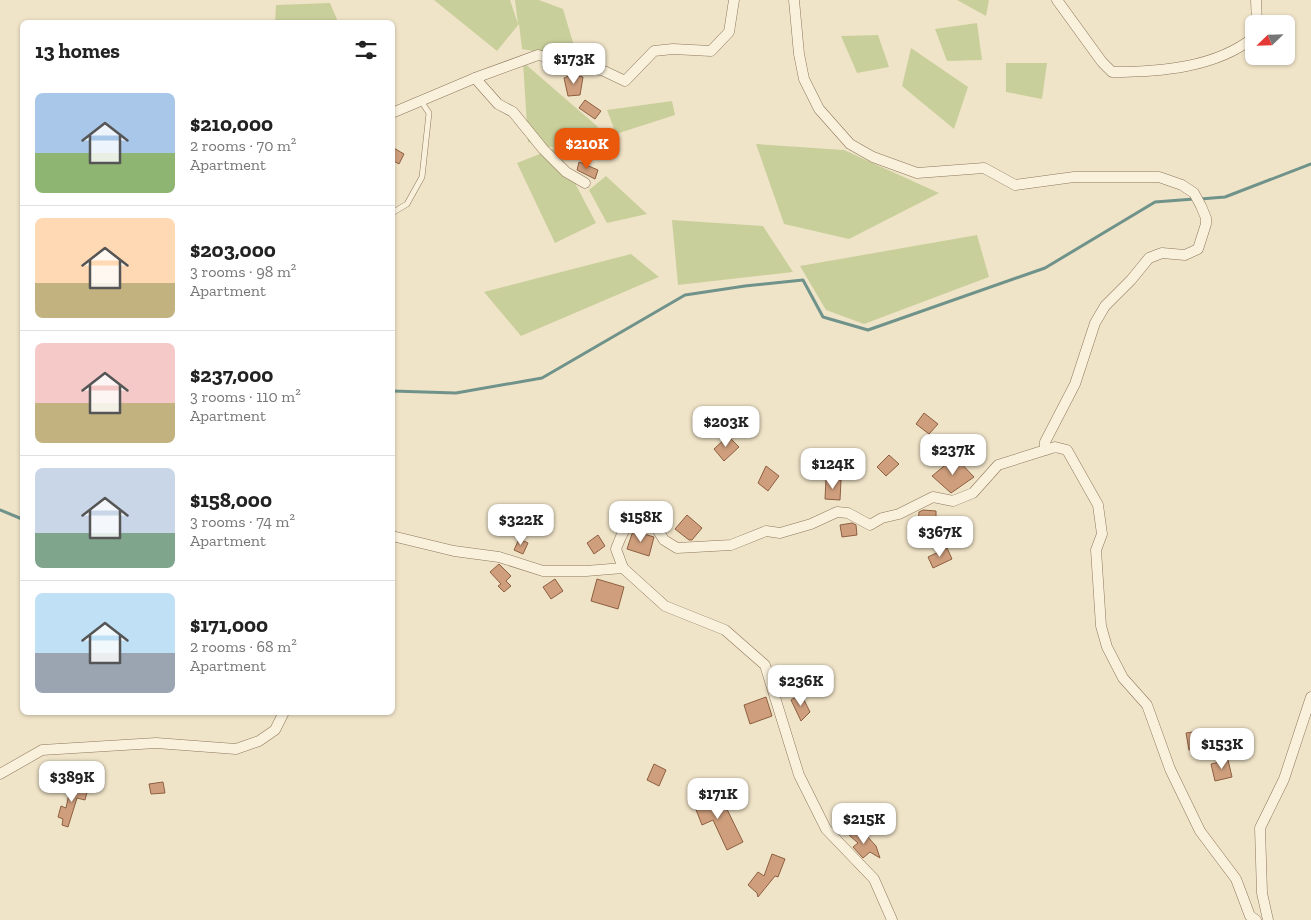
<!DOCTYPE html>
<html lang="en">
<head>
<meta charset="utf-8">
<style>
  body { margin:0; font-family:"Zilla Slab",serif; background:#f6f6f6; color:#222; height:100vh; display:flex; flex-direction:column; font-size:19px; white-space:nowrap }
  * { box-sizing:border-box; margin:0 }
  p { font-size:16px; color:#767676 }
  .icon { flex:none; width:28px; height:28px; fill:none; stroke:currentColor; stroke-width:2; stroke-linecap:round; stroke-linejoin:round }
  .map { position:relative; flex:1; overflow:hidden }
  .drawer { position:absolute; left:20px; top:20px; width:375px; height:695px; display:flex; flex-direction:column; background:#fff; border-radius:8px; box-shadow:0 1px 4px #0004 }
  .drawer>* { flex:none }
  .needle { width:32px; rotate:247deg }
  .fabs { position:absolute; left:1245px; top:15px; display:grid; gap:10px }
  .fabs a { display:grid; place-items:center; width:50px; height:50px; border-radius:8px; background:#fff; box-shadow:0 1px 4px #0004; font-size:25px }
  .price { position:absolute; translate:-50% -42px; padding:0 11px; border-radius:10px; background:#fff; color:#222; font-size:16px; line-height:32px; filter:drop-shadow(0 1px 2px #0008) }
  .price::after { content:''; position:absolute; left:50%; top:30px; width:15px; height:11px; margin-left:-8px; background:inherit; clip-path:polygon(0 0,100% 0,50% 100%) }
  .price.current { background:#ea580c; color:#fff }
  ul { padding:0; list-style:none }
  li { display:flex; align-items:center; gap:15px; height:125px; padding:0 15px }
  li+li { border-top:1px solid #e0e0e0 }
  li span { display:grid; place-items:center; flex:none; width:140px; height:100px; border-radius:8px; color:#555 }
  li>.icon { margin-inline-start:auto }
  span .icon { width:60px; height:60px; fill:#fffc; stroke-width:1 }
  li b { font-size:21px }
  h2 { display:flex; justify-content:space-between; align-items:center; height:60px; padding:0 15px; font-size:21px }
  .map>svg:first-child { display:block }
  .green { fill:#c9cf9b }
  .lines { fill:none; stroke-linecap:round; stroke-linejoin:round }
  .stream { stroke:#6f938a; stroke-width:3 }
  .building { fill:#cf9f7d; stroke:#8d5f41 }
  .lane-casing { stroke:#8d765c; stroke-width:6 }
  .street-casing { stroke:#8d765c; stroke-width:11 }
  .lane { stroke:#faf1dc; stroke-width:5 }
  .street { stroke:#faf1dc; stroke-width:10 }
</style>
</head>
<body>
<div class="map">
<svg width="1311" height="920" viewBox="0 0 1311 920">
  <rect width="100%" height="100%" fill="#f0e4c8"/>
  <g class="green">
    <path d="M434 0H510L518 24 515 0H539L563 9 578 59 522 49 519 24 497 51Z"/>
    <path d="M957 0H989L986 16Z"/>
    <path d="M330 3 338 22H275L276 5Z"/>
    <path d="M977 23 982 60 947 61 935 29Z"/>
    <path d="M878 35 889 67 857 73 841 36Z"/>
    <path d="M911 48 968 87 954 129 902 86Z"/>
    <path d="M523 62 598 127 581 153 557 149 596 223 555 243 517 163 555 148 528 142Z"/>
    <path d="M1006 63H1047L1042 99 1006 92Z"/>
    <path d="M672 101 675 115 616 134 607 110Z"/>
    <path d="M756 144 844 150 939 193 849 239 784 224Z"/>
    <path d="M606 176 647 214 607 223 589 190Z"/>
    <path d="M672 220 763 226 793 272 678 285Z"/>
    <path d="M977 235 989 277 864 324 826 310 800 266Z"/>
    <path d="M631 254 659 277 521 336 484 292Z"/>
  </g>
  <g class="lines">
    <g class="stream">
      <path d="M1200 199 1225 197 1311 164"/>
      <path d="M392 391 456 393 542 378 685 295 745 286 803 280 823 317 868 330 1045 268 1155 202 1194 199"/>
      <path d="M0 510 22 519"/>
    </g>
  </g>
  <g class="building">
    <path d="M571 75 583 77 580 95 568 96 564 78Z"/>
    <path d="M585 100 601 111 595 119 579 108Z"/>
    <path d="M392 147 404 154 399 164 392 160Z"/>
    <path d="M579 162 598 170 595 179 577 170Z"/>
    <path d="M924 413 938 424 929 434 916 424Z"/>
    <path d="M728 436 739 447 724 461 714 449Z"/>
    <path d="M889 455 899 464 886 476 877 467Z"/>
    <path d="M955 457 974 477 951 493 932 476Z"/>
    <path d="M766 466 779 476 768 491 758 483Z"/>
    <path d="M826 479 841 480 840 500 825 499Z"/>
    <path d="M923 510 936 511V525L918 524 919 512Z"/>
    <path d="M687 515 702 528 692 540H689L675 529Z"/>
    <path d="M852 523 856 525 857 535 842 537 840 525Z"/>
    <path d="M633 531 654 537 649 556 627 549Z"/>
    <path d="M598 535 605 546 594 554 587 543Z"/>
    <path d="M519 539 528 543 523 554 514 550Z"/>
    <path d="M947 548 952 559 933 568 928 557Z"/>
    <path d="M499 564 511 576 506 581 511 586 504 592 498 586 501 584 490 572Z"/>
    <path d="M555 579 563 591 551 599 543 587Z"/>
    <path d="M597 579 624 587 618 609 591 601Z"/>
    <path d="M801 694 810 712 801 721 791 700Z"/>
    <path d="M766 697 772 716 750 724 744 705Z"/>
    <path d="M1206 730 1209 746 1189 750 1186 733Z"/>
    <path d="M1228 760 1232 777 1215 781 1211 764Z"/>
    <path d="M654 764 666 770 659 786 647 780Z"/>
    <path d="M163 782 165 793 151 794 149 784Z"/>
    <path d="M71 784 88 788 85 800 77 798 68 827 62 825 63 819 58 817 61 806 66 808Z"/>
    <path d="M705 791 711 804 722 799 743 842 727 850 713 820 702 825 693 802Z"/>
    <path d="M855 830 863 838 866 835 876 846 880 858 870 852 863 858 853 847 858 843 849 835Z"/>
    <path d="M772 854 785 859 778 877 775 876 758 897 757 893 748 885 758 872 764 876Z"/>
  </g>
  <g class="lines">
    <g class="lane-casing">
      <path id="lane" d="M392 213 407 204 422 177 429 113 421 101"/>
    </g>
    <g class="street-casing">
      <g id="street">
        <path d="M794 0 799 54 804 79 819 109 850 144 873 157 917 173 984 168 1015 185 1074 177H1159L1182 185 1194 193 1201 206 1206 218V224L1198 249 1185 255 1162 253 1149 258 1131 280 1105 306 1095 323 1075 384 1045 442V450"/>
        <path d="M1057 0 1102 62 1112 72C1159 72 1216 68 1254 37"/>
        <path d="M1256 0 1257 24"/>
        <path d="M475 78 498 104 513 112 543 149 566 172 585 183"/>
        <path d="M392 113 475 78 538 55 604 71 625 81 654 51 673 49 711 51 729 32 734 0"/>
        <path d="M392 536 454 551 499 557 543 571H586L623 568 665 606 725 630 765 665 799 775 826 829 874 879 892 920"/>
        <path d="M623 568 616 549C625 526 626 520 652 521L664 540 677 548 731 545 766 531 780 533 811 524 837 512 848 513 870 525 882 518 899 514 933 497 953 501 973 493 998 465 1055 447 1067 450 1098 505 1102 534 1096 550 1101 626 1107 647 1123 678 1147 705 1170 769 1200 831 1236 879 1250 916 1256 920"/>
        <path d="M0 774 42 750 156 743 236 749 259 741 275 730 284 712"/>
        <path d="M1268 920 1262 893 1260 828 1284 779 1311 697"/>
      </g>
    </g>
    <use href="#lane" class="lane"/>
    <use href="#street" class="street"/>
  </g>
</svg>
<div class="fabs">
<a><svg class="needle" viewBox="-14 -14 28 28"><path d="M0-13l5 13h-10z" fill="#e53935"/><path d="M0 13l5-13h-10z" fill="#767676"/></svg></a>
</div>
<b class="price" style="left:574px;top:85px">$173K</b>
<b class="price current" style="left:587px;top:170px">$210K</b>
<b class="price" style="left:726px;top:448px">$203K</b>
<b class="price" style="left:953px;top:476px">$237K</b>
<b class="price" style="left:833px;top:490px">$124K</b>
<b class="price" style="left:641px;top:543px">$158K</b>
<b class="price" style="left:521px;top:546px">$322K</b>
<b class="price" style="left:940px;top:558px">$367K</b>
<b class="price" style="left:801px;top:707px">$236K</b>
<b class="price" style="left:1222px;top:770px">$153K</b>
<b class="price" style="left:72px;top:803px">$389K</b>
<b class="price" style="left:718px;top:820px">$171K</b>
<b class="price" style="left:864px;top:845px">$215K</b>
<section class="drawer">
<h2>13 homes<svg class="icon" aria-label="filters" viewBox="0 0 24 24"><path d="M4 7h16M4 17h16"/><circle cx="9" cy="7" r="2"/><circle cx="15" cy="17" r="2"/></svg></h2>
<ul>
<li><span style="background:linear-gradient(#a9c7e8 60%,#8fb573 0)"><svg class="icon" aria-label="home" viewBox="0 0 24 24"><path d="M3 11l9-7 9 7M6 9v11h12V9"/></svg></span><div><b>$210,000</b><p>2 rooms · 70 m²</p><p>Apartment</p></div></li>
<li><span style="background:linear-gradient(#ffd9b3 65%,#c2b280 0)"><svg class="icon" aria-label="home" viewBox="0 0 24 24"><path d="M3 11l9-7 9 7M6 9v11h12V9"/></svg></span><div><b>$203,000</b><p>3 rooms · 98 m²</p><p>Apartment</p></div></li>
<li><span style="background:linear-gradient(#f6c9c9 60%,#c2b280 0)"><svg class="icon" aria-label="home" viewBox="0 0 24 24"><path d="M3 11l9-7 9 7M6 9v11h12V9"/></svg></span><div><b>$237,000</b><p>3 rooms · 110 m²</p><p>Apartment</p></div></li>
<li><span style="background:linear-gradient(#c9d6e8 65%,#7fa58c 0)"><svg class="icon" aria-label="home" viewBox="0 0 24 24"><path d="M3 11l9-7 9 7M6 9v11h12V9"/></svg></span><div><b>$158,000</b><p>3 rooms · 74 m²</p><p>Apartment</p></div></li>
<li><span style="background:linear-gradient(#bfe0f5 60%,#9aa5b1 0)"><svg class="icon" aria-label="home" viewBox="0 0 24 24"><path d="M3 11l9-7 9 7M6 9v11h12V9"/></svg></span><div><b>$171,000</b><p>2 rooms · 68 m²</p><p>Apartment</p></div></li>
</ul>
</section>
</div>
</body>
</html>
